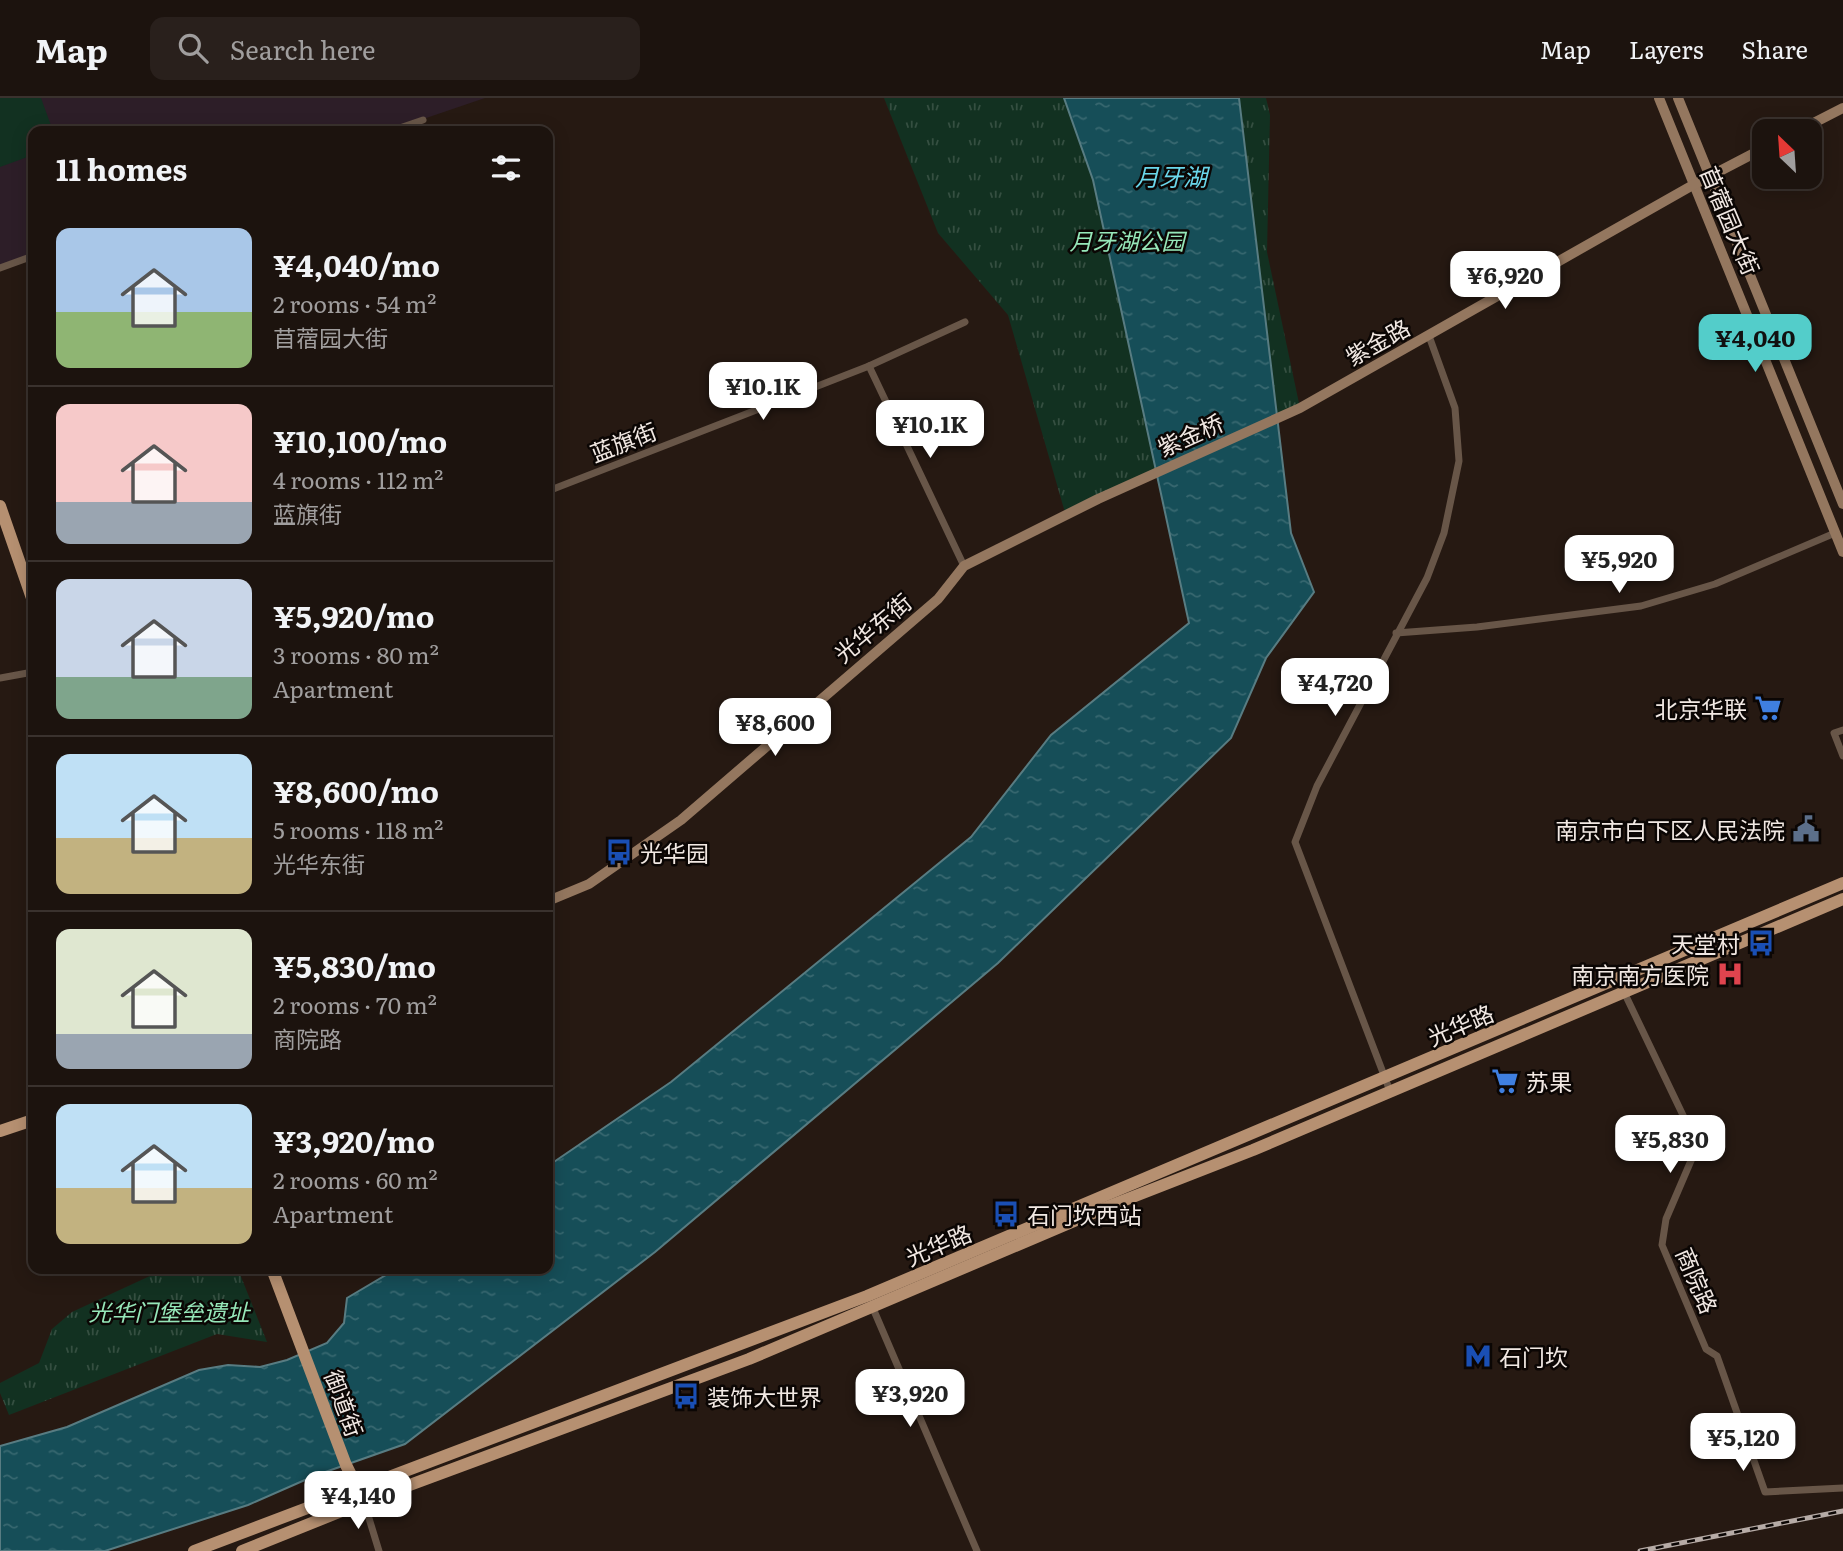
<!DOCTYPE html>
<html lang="en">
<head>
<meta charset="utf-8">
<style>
  body { margin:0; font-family:Literata,"Noto Sans SC",serif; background:#29201c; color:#f1f3f6; height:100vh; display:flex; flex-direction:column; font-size:26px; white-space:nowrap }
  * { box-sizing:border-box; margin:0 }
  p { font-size:23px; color:#a09e9e }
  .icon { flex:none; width:38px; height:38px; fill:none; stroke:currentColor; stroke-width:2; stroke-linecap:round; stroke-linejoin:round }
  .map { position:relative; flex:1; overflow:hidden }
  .details { position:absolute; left:28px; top:28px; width:525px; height:1148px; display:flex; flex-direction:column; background:#1c130e; border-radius:14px; box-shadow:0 4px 18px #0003,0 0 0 2px #3a322e }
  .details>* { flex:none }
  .needle { width:46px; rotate:335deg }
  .buttons { position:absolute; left:1752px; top:21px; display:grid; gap:14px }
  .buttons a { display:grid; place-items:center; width:70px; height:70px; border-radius:14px; background:#1c130e; box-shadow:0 4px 18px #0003,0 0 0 2px #3a322e; font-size:35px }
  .price { position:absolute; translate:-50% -60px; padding:0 16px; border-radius:14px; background:#fff; color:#222; font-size:23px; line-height:46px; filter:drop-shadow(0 2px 4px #0008) }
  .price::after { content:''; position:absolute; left:50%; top:42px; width:21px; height:16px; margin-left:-10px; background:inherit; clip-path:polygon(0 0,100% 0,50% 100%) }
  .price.active { background:#53cdca; color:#111 }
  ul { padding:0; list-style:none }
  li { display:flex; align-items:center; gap:21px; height:175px; padding:0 28px }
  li+li { border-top:2px solid #3a322e }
  li span { display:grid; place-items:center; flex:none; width:196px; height:140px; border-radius:14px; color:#555 }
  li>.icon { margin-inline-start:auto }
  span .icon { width:84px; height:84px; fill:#fffc; stroke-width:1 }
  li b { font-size:30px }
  h2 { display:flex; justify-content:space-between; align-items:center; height:84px; padding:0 28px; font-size:30px }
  header { display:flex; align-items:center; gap:42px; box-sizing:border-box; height:98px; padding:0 35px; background:#1c130e; border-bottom:2px solid #3a322e }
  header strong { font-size:33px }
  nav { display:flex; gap:38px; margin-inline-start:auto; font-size:24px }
  .search { width:490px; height:63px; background:#29201c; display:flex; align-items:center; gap:18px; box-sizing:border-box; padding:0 24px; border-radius:14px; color:#a09e9e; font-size:26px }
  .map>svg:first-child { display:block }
  .education { fill:#2d1e28 }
  .green { fill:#123121 }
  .park { fill:url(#park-tufts) }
  .water { fill:url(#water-ripples); stroke:#587c82; stroke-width:2 }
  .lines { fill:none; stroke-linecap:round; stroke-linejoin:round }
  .street { stroke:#685648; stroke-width:7 }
  .secondary { stroke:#94775f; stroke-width:10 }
  .primary { stroke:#b69071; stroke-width:12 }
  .rail-casing { stroke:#b6aba6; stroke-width:5 }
  .rail { stroke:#0b0604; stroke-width:2.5; stroke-dasharray:8; stroke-linecap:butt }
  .labels { text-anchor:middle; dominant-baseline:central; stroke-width:5; stroke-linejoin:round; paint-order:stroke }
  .street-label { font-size:23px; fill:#f1e8e3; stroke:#0b0604 }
  .park-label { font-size:23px; font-style:italic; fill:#96e7b9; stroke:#0b0604 }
  .poi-label { font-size:23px; fill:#f1e8e3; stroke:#0b0604; text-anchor:start }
  .water-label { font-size:24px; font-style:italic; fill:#6ad7eb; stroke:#0b0604 }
</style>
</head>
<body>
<header>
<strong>Map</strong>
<div class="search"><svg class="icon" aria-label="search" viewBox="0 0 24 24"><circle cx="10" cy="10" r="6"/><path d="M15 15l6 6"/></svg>Search here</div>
<nav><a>Map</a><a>Layers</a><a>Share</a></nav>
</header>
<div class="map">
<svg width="1843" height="1453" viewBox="0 0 1843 1453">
  <defs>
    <pattern id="park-tufts" width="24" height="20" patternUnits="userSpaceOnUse" patternTransform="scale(1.75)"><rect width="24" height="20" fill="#123121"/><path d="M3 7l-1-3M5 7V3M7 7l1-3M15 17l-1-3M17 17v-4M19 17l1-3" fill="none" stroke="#354f41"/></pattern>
    <pattern id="water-ripples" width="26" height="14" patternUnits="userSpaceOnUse" patternTransform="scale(1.75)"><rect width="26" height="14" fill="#164e58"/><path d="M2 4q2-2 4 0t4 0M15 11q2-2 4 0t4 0" fill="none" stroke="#386870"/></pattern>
  </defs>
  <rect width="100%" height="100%" fill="#261912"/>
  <path class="education" d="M0 0H485L388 33H33V155L0 167Z"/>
  <path class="green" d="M0 0H41L53 33H33V57L0 69Z"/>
  <g class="park">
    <path d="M884 0H1266L1270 17 1267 154 1300 310 1066 418 1008 217 938 135Z"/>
    <path d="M165 1171H238L267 1244 217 1236 9 1317 0 1295V1285L39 1265 52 1231 72 1214Z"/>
  </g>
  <path class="water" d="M1064 0H1239L1291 435 1314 494 1266 560 1231 640 998 865 655 1154 405 1346 314 1378 248 1407 105 1453H0V1348L67 1329 199 1272 228 1267 260 1269 287 1262 327 1245 344 1225 347 1200 396 1171H548V1068L671 984 971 739 1051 637 1189 525 1093 82Z"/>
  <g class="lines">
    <g class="street">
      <path d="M391 33 423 22"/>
      <path d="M0 170 33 158"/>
      <path d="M869 268 964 468"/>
      <path d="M548 393 869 268 965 224"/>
      <path d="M1396 535 1477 529 1641 508 1715 486 1835 435"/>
      <path d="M0 580 33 574"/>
      <path d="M1843 632 1834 635 1843 658"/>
      <path d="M1624 894 1691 1034 1693 1058 1666 1121 1662 1147 1706 1251 1717 1258 1765 1394 1843 1390"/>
      <path d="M1390 993 1295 744 1317 688 1427 480 1444 435 1459 363 1455 310 1429 238"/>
      <path d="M872 1208 977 1453"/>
      <path d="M364 1404 379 1453"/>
    </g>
    <g class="secondary">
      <path d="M1659 0 1843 454"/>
      <path d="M1678 0 1843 406"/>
      <path d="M1798 33 1843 10"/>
      <path d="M548 803 589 786 681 722 938 501 964 468 1098 401 1300 310 1693 87 1764 50"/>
    </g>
    <g class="primary">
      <path d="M0 408 33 503"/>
      <path d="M0 1033 33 1022"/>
      <path d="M272 1171 346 1367 360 1395"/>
      <path d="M194 1453 867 1198 1843 785"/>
      <path d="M242 1453 364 1404 749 1261 1107 1109 1253 1052 1843 801"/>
    </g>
    <g class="rail-casing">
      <path id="rail" d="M1640 1453 1843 1413"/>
    </g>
    <use href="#rail" class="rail"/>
  </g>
  <defs>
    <g id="supermarket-bare" transform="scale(2.1)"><path d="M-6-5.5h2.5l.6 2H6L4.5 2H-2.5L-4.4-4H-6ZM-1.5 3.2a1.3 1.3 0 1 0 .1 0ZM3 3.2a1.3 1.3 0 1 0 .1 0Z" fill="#3f7fe0" stroke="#0b0604" stroke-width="2.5" paint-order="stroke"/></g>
    <g id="civic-bare" transform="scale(2.1)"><path d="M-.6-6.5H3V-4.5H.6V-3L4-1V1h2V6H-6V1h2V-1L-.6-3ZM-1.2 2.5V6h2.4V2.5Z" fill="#5c6f8a" stroke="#0b0604" stroke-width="2.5" paint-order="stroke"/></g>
    <g id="bus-bare" transform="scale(2.1)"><path d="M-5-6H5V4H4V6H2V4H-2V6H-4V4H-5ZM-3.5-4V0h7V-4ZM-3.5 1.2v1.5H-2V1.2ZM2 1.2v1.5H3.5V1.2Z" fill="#1a4fb4" stroke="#0b0604" stroke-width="2.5" paint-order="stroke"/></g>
    <g id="hospital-bare" transform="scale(2.1)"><path d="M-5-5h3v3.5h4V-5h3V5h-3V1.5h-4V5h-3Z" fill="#e0444e" stroke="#0b0604" stroke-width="2.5" paint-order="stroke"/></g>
    <g id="metro-bare" transform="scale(2.1)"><path d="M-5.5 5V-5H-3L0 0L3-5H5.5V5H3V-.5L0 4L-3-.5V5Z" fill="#1a4fb4" stroke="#0b0604" stroke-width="2.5" paint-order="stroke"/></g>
  </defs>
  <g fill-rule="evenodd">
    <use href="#supermarket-bare" x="1768" y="610"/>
    <use href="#civic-bare" x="1806" y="731"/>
    <use href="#bus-bare" x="619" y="754"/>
    <use href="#bus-bare" x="1761" y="845"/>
    <use href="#hospital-bare" x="1730" y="876"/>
    <use href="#supermarket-bare" x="1505" y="983"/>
    <use href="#bus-bare" x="1006" y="1116"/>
    <use href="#metro-bare" x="1478" y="1258"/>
    <use href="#bus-bare" x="686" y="1298"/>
  </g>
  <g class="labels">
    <g class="street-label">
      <text transform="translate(1731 122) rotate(67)">苜蓿园大街</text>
      <text transform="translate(1377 243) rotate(-29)">紫金路</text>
      <text transform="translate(1190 336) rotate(-24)">紫金桥</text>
      <text transform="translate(623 343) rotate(-21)">蓝旗街</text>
      <text transform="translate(872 529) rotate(-40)">光华东街</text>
      <text transform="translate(1460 926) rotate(-23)">光华路</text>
      <text transform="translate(938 1146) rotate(-23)">光华路</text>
      <text transform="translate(1698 1182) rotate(67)">商院路</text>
      <text transform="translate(345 1305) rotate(70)">御道街</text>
    </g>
    <g class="park-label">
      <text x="1127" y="142">月牙湖公园</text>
      <text x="169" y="1213">光华门堡垒遗址</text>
    </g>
    <g class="poi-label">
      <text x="1747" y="610" text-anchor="end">北京华联</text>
      <text x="1785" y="731" text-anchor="end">南京市白下区人民法院</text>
      <text x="640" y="754">光华园</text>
      <text x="1740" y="845" text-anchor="end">天堂村</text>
      <text x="1709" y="876" text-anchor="end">南京南方医院</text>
      <text x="1526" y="983">苏果</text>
      <text x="1027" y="1116">石门坎西站</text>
      <text x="1499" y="1258">石门坎</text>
      <text x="707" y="1298">装饰大世界</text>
    </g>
    <g class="water-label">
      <text x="1171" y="77">月牙湖</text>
    </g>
  </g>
</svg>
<div class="buttons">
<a><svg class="needle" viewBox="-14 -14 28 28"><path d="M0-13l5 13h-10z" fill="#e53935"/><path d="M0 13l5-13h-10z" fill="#a09e9e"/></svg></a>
</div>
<b class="price" style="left:1505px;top:213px">¥6,920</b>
<b class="price active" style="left:1755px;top:276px">¥4,040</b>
<b class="price" style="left:763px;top:324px">¥10.1K</b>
<b class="price" style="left:930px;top:362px">¥10.1K</b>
<b class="price" style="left:1619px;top:497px">¥5,920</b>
<b class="price" style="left:1335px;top:620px">¥4,720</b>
<b class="price" style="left:775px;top:660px">¥8,600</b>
<b class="price" style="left:1670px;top:1077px">¥5,830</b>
<b class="price" style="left:910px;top:1331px">¥3,920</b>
<b class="price" style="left:1743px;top:1375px">¥5,120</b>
<b class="price" style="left:358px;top:1433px">¥4,140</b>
<section class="details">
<h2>11 homes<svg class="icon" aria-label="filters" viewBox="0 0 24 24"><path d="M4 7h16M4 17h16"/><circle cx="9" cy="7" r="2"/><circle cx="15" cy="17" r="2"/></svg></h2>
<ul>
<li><span style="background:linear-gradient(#a9c7e8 60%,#8fb573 0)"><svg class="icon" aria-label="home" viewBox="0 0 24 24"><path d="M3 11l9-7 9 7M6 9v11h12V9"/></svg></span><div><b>¥4,040/mo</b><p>2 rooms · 54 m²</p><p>苜蓿园大街</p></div></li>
<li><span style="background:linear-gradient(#f6c9c9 70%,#9aa5b1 0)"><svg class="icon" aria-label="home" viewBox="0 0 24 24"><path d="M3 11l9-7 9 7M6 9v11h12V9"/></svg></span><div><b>¥10,100/mo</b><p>4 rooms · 112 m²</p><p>蓝旗街</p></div></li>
<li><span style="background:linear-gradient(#c9d6e8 70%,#7fa58c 0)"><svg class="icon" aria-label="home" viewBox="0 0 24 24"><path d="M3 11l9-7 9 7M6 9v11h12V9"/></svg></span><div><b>¥5,920/mo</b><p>3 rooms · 80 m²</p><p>Apartment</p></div></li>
<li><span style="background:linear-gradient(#bfe0f5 60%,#c2b280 0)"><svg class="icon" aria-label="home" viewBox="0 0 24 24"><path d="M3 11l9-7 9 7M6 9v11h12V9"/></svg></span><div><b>¥8,600/mo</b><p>5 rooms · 118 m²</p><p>光华东街</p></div></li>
<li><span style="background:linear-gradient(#dfe7d0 75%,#9aa5b1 0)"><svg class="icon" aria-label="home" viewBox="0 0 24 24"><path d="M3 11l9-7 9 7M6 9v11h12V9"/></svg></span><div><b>¥5,830/mo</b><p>2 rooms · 70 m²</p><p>商院路</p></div></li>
<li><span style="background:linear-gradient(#bfe0f5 60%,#c2b280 0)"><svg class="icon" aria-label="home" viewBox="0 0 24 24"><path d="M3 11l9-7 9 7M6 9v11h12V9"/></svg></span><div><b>¥3,920/mo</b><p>2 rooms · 60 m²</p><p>Apartment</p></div></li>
</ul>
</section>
</div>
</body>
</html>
